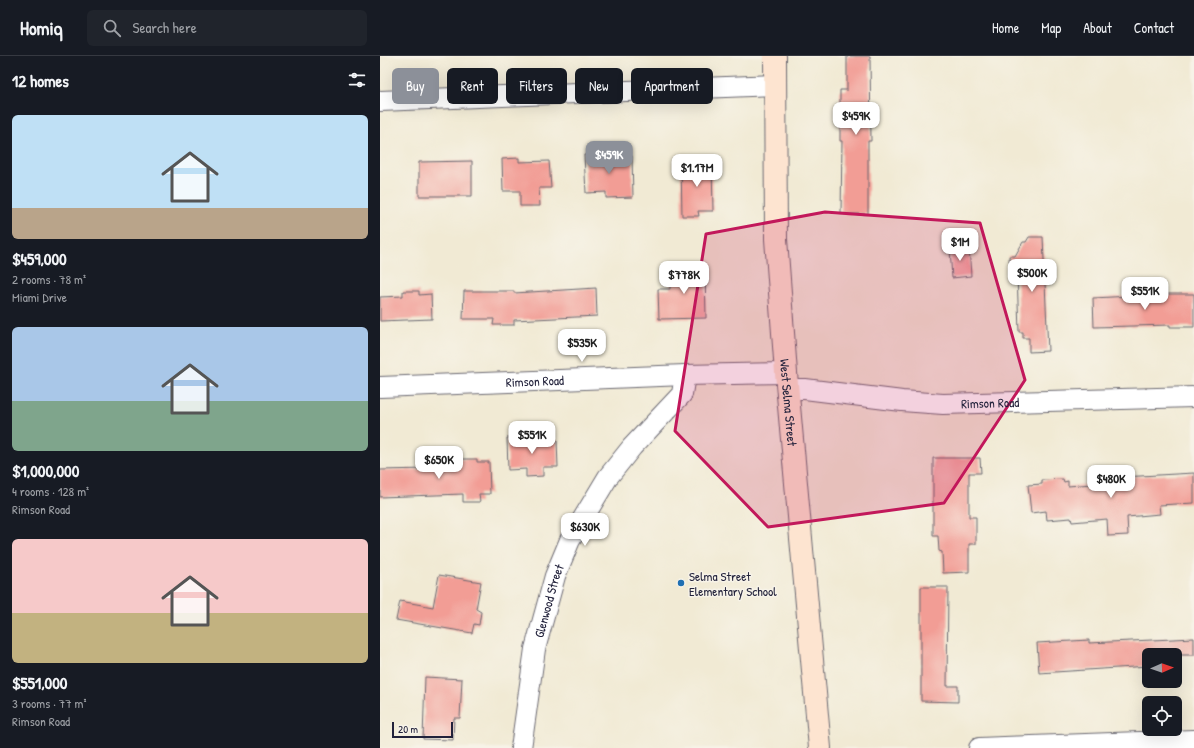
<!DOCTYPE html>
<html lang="en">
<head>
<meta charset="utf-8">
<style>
  body { margin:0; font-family:"Patrick Hand",sans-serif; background:#20242c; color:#f1f3f6; height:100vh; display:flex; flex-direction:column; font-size:15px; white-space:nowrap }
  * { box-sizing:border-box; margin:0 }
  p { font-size:13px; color:#9ea1a6 }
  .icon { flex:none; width:22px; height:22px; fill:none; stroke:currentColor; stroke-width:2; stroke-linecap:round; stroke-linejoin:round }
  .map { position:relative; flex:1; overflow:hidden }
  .sheet { display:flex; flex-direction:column; background:#171b24; width:380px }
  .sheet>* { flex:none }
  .banner { position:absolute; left:12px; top:12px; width:380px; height:36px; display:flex; gap:8px }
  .needle { width:26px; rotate:88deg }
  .buttons { position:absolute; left:762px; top:592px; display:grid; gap:8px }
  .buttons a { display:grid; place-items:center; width:40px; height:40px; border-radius:6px; background:#171b24; box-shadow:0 4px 16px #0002; font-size:20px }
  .scale { position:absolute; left:12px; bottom:10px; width:61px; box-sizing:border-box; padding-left:4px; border:2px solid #22223b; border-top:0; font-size:11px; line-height:14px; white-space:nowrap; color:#22223b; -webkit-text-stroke:3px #f7f3e8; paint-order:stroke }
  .price { position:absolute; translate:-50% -34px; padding:0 9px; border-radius:8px; background:#fff; color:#222; font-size:13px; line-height:26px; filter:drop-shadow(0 1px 2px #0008) }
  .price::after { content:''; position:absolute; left:50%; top:24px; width:12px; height:9px; margin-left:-6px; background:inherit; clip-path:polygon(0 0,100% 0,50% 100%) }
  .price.current { background:#8c9099; color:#fff }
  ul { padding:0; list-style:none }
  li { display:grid; align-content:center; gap:8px; height:212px; padding:0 12px }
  li span { display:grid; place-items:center; height:124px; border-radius:6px; color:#555 }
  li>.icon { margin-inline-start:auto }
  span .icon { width:72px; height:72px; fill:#fffc; stroke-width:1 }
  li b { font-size:17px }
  h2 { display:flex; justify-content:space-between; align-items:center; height:48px; padding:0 12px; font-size:17px }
  .chip { padding:0 14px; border-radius:6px; background:#171b24; box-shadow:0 4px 16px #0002; font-size:14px; line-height:36px }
  .chip.current { background:#8c9099; color:#fff }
  header { display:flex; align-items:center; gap:24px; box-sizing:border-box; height:56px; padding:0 20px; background:#171b24; border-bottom:1px solid #363941 }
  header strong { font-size:19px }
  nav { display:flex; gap:22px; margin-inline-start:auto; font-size:14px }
  .search { width:280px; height:36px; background:#20242c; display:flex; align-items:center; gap:10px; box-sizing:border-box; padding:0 14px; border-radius:6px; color:#9ea1a6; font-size:15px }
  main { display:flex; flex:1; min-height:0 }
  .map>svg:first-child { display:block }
  .building { fill:#f29d95 }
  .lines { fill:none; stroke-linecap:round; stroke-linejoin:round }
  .street-casing { stroke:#6a6871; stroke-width:22 }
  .secondary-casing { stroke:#6a6871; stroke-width:24 }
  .street { stroke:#fff; stroke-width:20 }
  .secondary { stroke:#fde4d0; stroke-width:22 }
  .marked { fill:#c2185b; fill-opacity:0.2; stroke:#c2185b; stroke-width:3; stroke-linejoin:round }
  .poi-dot { fill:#1f6fb2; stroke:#f7f3e8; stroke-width:1.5 }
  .labels { text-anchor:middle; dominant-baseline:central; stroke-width:3; stroke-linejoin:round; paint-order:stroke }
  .street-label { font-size:13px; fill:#22223b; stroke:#f7f3e8 }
  .poi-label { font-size:13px; fill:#22223b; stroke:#f7f3e8; text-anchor:start }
</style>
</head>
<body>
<header>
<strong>Homiq</strong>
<div class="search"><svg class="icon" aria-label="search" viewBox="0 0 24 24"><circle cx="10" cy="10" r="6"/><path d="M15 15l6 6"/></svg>Search here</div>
<nav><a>Home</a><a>Map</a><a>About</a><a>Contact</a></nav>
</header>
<main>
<section class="sheet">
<h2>12 homes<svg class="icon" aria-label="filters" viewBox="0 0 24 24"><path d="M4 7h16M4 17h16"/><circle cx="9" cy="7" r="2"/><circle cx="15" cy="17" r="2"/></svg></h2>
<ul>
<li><span style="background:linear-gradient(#bfe0f5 75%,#b9a48a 0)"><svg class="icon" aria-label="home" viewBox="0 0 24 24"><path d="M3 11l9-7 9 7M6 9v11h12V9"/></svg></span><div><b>$459,000</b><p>2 rooms · 78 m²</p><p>Miami Drive</p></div></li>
<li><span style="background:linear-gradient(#a9c7e8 60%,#7fa58c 0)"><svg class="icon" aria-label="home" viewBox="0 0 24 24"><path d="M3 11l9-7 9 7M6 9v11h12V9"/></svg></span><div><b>$1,000,000</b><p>4 rooms · 128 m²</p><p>Rimson Road</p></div></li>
<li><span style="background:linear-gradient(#f6c9c9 60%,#c2b280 0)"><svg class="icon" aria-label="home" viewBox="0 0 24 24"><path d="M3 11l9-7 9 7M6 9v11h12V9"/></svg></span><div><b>$551,000</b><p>3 rooms · 77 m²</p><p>Rimson Road</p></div></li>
</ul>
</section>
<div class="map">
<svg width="814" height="692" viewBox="0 0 814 692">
  <rect width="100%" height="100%" fill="#f7f3e8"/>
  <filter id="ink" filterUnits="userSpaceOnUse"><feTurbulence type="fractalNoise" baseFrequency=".025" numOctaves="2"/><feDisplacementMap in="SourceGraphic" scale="8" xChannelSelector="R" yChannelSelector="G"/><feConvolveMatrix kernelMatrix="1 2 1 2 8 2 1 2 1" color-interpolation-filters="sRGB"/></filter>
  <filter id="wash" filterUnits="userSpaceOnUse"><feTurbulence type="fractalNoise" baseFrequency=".012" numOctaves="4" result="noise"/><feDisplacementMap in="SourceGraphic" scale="16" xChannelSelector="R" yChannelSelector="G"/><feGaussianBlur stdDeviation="0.9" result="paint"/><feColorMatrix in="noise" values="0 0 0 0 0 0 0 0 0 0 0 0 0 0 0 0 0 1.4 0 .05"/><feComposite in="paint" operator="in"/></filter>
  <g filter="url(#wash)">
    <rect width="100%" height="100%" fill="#f1ead4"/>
    <g id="blocks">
      <g class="building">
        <path d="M467 0H490L491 85H488V158H461L462 85H460V34H467Z"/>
        <path d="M227 98V101L252 100 253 141 226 142V136L206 137 204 99Z"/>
        <path d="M139 102V106L169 105 171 132H159L160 150H140V135H123L122 103Z"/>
        <path d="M92 105V140H39V106Z"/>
        <path d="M332 105 333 155H318L319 160H302L301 106Z"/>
        <path d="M649 181H663L668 295 649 296V282H643V276H639L637 216H630L629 200H635L643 186H646Z"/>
        <path d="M589 191 591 220 572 222 570 193Z"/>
        <path d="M325 212 326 262 279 263 278 233H290V213Z"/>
        <path d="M216 232 217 260 134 264V269H113L114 263H83L84 235H134V237Z"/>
        <path d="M23 235H39V239L51 238 52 263 0 265V241L23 240Z"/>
        <path d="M789 238H814V271H790V269L714 271 713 242Z"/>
        <path d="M162 380V384H177L178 411H163V420L146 421V413L128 414 127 382Z"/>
        <path d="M553 402H600L601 417H589V461H596V488H589V516L563 517 562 496 559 495 558 480H553Z"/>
        <path d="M64 403H97V406H109L110 438H99L100 446H83V438L0 441V414L48 413V408H63Z"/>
        <path d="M814 417V447L779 449 780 458 747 461 748 479 728 480 727 463 692 466 691 462 667 464 666 455 651 457 648 429 662 428V424L683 423 684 426 688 425V430L724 427V422Z"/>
        <path d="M59 519 101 526 96 553 101 556 99 569 94 568 92 577 16 564 20 545 53 551Z"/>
        <path d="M541 531H568L567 630H578V646L541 645Z"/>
        <path d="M814 582V599H769V610L659 617 657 587 709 584V587Z"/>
        <path d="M45 621 82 623 80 662H74L73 684 43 683Z"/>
      </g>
    </g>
  </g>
  <g filter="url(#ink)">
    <use href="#blocks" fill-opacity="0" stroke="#6a6871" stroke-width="1"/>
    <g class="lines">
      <g class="street-casing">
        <g id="street">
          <path d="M0 45 395 29"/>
          <path id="s1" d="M0 331 305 319 406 317"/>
          <path id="s2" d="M407 333H425L522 345 563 348 814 341"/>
          <path id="s3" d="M141 692 155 593 175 520 190 484 228 421 252 391 302 338 305 319"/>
          <path d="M599 692 814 684"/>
        </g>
      </g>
      <g class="secondary-casing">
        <g id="secondary">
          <path id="s4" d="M395 0 396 183 406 317 440 692"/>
        </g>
      </g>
      <use href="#street" class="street"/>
      <use href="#secondary" class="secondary"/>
    </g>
  </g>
  <path class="marked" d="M445 156 600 167 645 324 564 447 388 471 295 375 326 178Z"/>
  <circle class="poi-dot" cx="301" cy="527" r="4"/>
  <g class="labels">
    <g class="street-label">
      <text stroke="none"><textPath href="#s1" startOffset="155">Rimson Road</textPath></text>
      <text stroke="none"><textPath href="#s4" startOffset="347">West Selma Street</textPath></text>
      <text stroke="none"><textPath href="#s2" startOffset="204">Rimson Road</textPath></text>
      <text stroke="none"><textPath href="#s3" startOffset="150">Glenwood Street</textPath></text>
    </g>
    <g class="poi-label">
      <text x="309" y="520">Selma Street<tspan x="309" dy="15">Elementary School</tspan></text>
    </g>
  </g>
</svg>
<div class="buttons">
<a><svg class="needle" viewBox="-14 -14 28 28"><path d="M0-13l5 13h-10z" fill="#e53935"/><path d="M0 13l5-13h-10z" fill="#9ea1a6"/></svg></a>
<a><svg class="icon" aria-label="locate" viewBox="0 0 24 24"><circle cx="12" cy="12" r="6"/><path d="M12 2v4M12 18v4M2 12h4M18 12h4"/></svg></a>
</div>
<div class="scale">20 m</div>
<b class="price" style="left:476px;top:80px">$459K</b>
<b class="price current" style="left:229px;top:119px">$459K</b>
<b class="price" style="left:317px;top:132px">$1.17M</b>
<b class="price" style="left:580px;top:206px">$1M</b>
<b class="price" style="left:652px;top:237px">$500K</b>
<b class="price" style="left:304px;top:239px">$778K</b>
<b class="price" style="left:765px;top:255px">$551K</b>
<b class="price" style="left:202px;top:307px">$535K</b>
<b class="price" style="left:152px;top:399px">$551K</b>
<b class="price" style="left:59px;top:424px">$650K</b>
<b class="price" style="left:731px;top:443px">$480K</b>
<b class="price" style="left:205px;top:491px">$630K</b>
<div class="banner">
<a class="chip current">Buy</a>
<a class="chip">Rent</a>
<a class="chip">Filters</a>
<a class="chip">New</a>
<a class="chip">Apartment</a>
</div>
</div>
</main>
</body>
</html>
